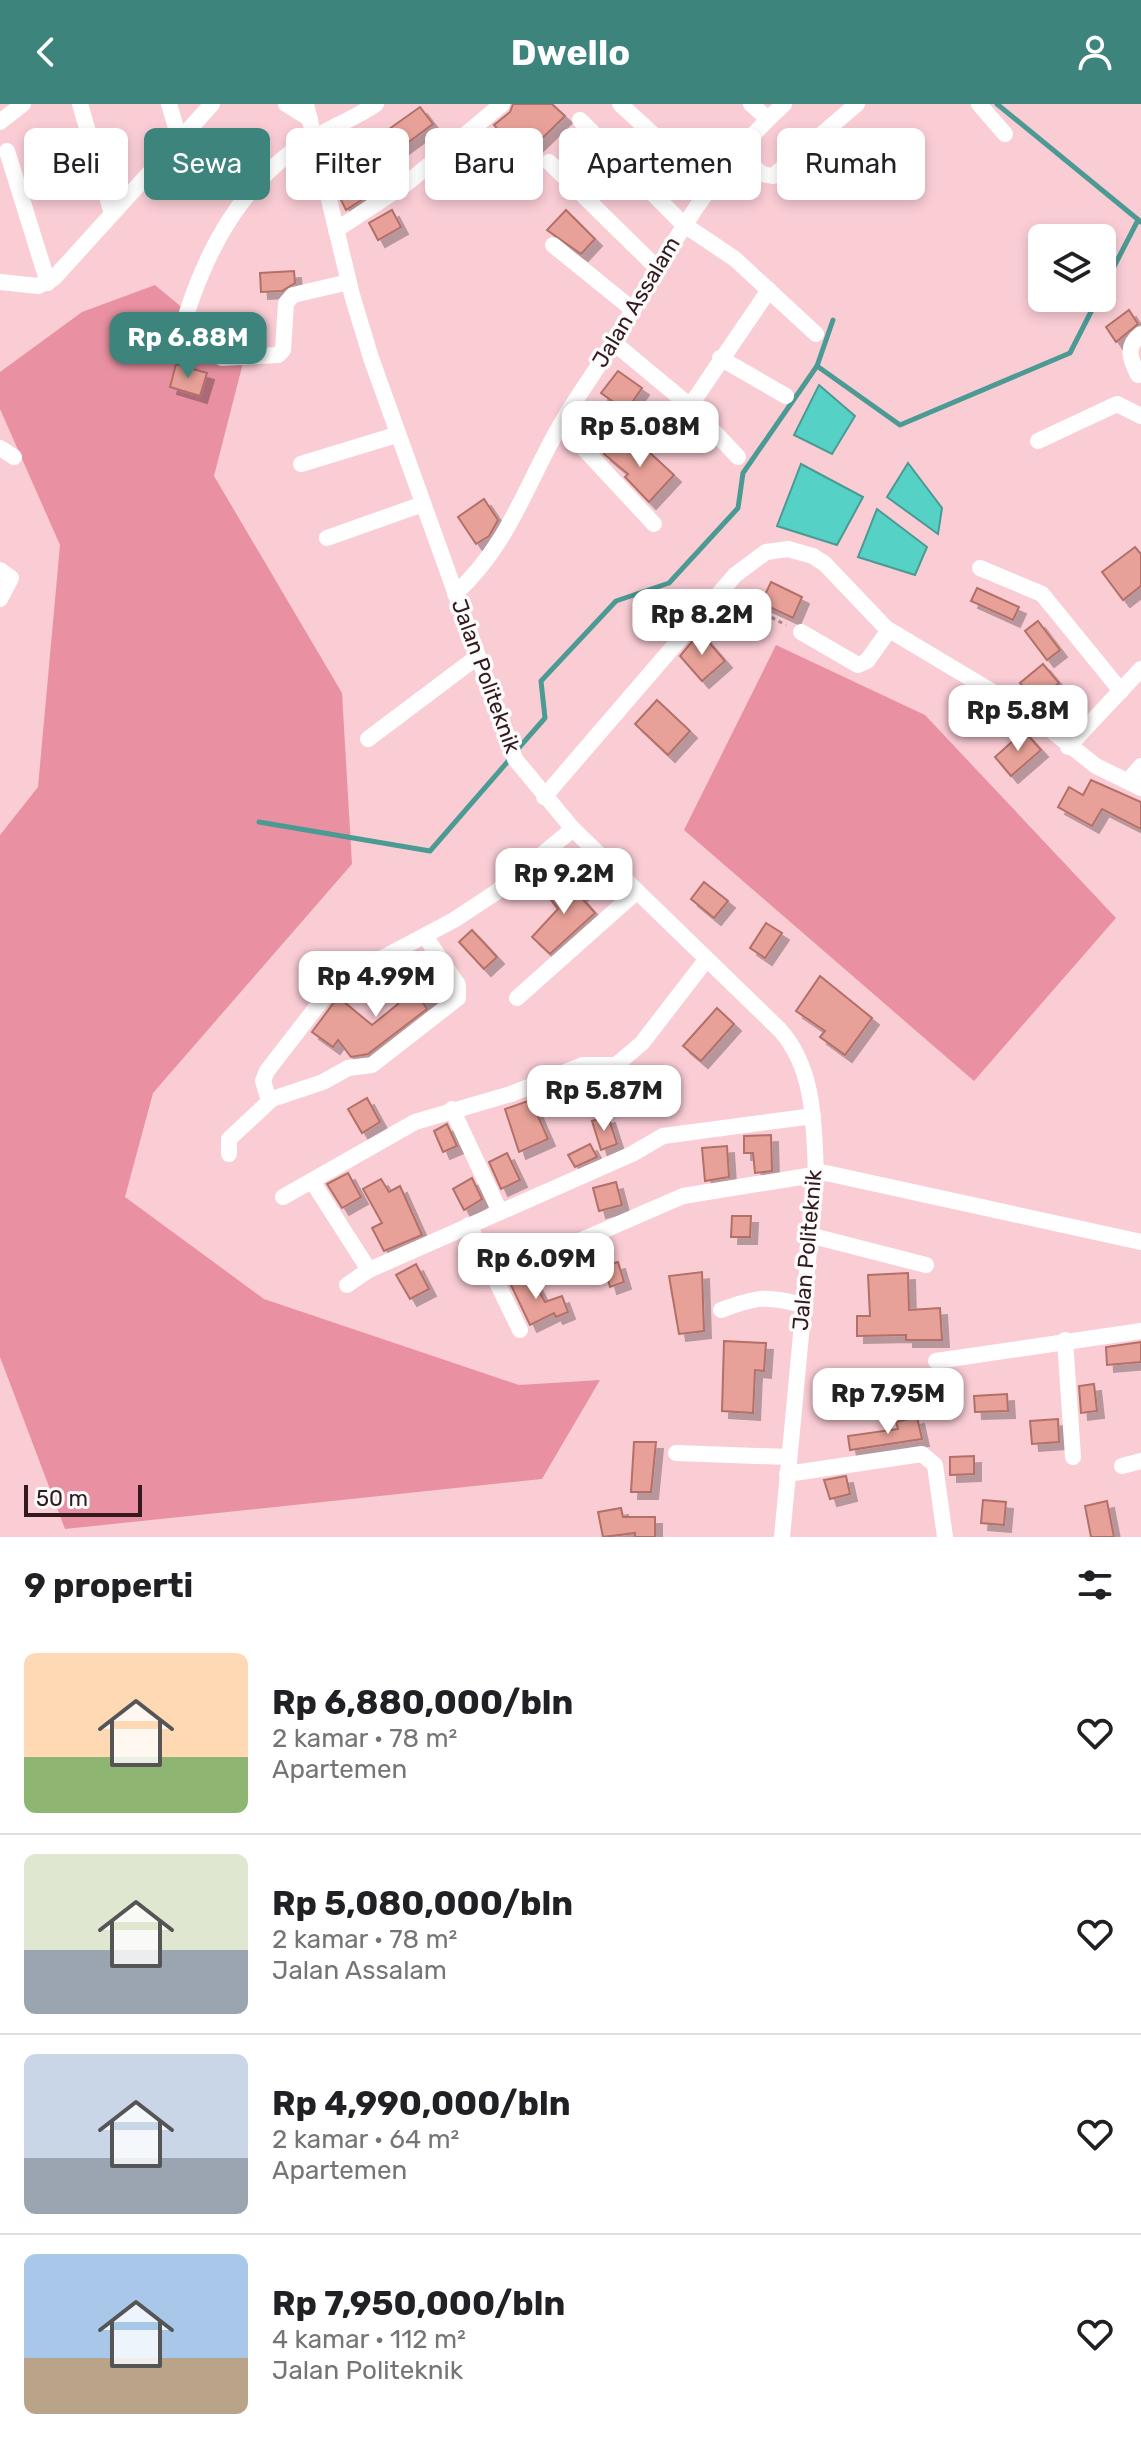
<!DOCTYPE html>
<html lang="id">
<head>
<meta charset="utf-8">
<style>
  body { margin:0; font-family:Rubik,sans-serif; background:#f6f6f6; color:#202124; height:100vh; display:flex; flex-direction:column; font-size:30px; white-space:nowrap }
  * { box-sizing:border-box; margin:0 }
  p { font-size:26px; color:#757577 }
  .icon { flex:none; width:44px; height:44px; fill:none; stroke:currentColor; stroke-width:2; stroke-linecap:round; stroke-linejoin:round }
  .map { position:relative; height:1433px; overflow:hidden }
  .details { display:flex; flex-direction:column; background:#fff; flex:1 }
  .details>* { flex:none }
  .hud { position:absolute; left:24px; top:24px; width:1094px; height:72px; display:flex; gap:16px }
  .fabs { position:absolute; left:1028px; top:120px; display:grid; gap:16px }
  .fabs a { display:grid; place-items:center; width:88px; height:88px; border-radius:12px; background:#fff; box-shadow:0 4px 12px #0003; font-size:40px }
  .scale { position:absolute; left:24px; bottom:20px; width:118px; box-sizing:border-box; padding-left:8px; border:4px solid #341a1f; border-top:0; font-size:22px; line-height:28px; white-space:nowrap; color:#341a1f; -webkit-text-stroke:6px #fcfcfc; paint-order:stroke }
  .price { position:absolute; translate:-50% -68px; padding:0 18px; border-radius:16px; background:#fff; color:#222; font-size:26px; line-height:52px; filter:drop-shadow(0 2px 4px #0008) }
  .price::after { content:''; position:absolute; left:50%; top:48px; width:24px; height:18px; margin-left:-12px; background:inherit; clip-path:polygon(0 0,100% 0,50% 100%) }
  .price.selected { background:#3d847d; color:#fff }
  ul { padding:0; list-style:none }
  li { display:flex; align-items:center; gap:24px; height:200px; padding:0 24px }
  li+li { border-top:2px solid #e0e0e0 }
  li span { display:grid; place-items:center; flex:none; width:224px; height:160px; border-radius:12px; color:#555 }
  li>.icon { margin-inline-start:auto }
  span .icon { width:96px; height:96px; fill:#fffc; stroke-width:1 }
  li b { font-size:34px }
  h2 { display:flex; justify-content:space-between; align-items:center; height:96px; padding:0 24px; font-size:34px }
  .tag { padding:0 28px; border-radius:12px; background:#fff; box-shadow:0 4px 12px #0003; font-size:28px; line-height:72px }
  .tag.selected { background:#3d847d; color:#fff }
  header { display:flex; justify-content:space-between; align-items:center; height:104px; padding:0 24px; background:#3d847d; color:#fff; font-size:36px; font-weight:700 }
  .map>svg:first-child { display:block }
  .green { fill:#e991a2 }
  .water { fill:#55d1c6; stroke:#4b9a94; stroke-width:2 }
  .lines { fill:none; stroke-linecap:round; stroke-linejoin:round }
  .stream { stroke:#4b9a94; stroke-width:5 }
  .building { fill:#e7a198; stroke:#b27068; stroke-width:2; filter:url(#shadow) }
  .path { stroke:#aa858c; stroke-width:3; stroke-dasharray:4 4; stroke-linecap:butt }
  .minor { stroke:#fff; stroke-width:16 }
  .labels { text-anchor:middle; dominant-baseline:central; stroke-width:7; stroke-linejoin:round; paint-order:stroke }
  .street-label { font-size:22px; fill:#341a1f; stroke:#fcfcfc }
</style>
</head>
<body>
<header><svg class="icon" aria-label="back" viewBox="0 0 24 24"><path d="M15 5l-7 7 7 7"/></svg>Dwello<svg class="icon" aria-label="person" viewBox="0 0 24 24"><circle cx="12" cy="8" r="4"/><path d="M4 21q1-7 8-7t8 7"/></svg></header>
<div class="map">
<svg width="1141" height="1433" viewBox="0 0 1141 1433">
  <defs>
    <filter id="shadow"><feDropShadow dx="7" dy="7" stdDeviation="0" flood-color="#0004"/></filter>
  </defs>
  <rect width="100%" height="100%" fill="#facdd5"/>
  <g class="green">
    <path d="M155 181 244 255 214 372 342 589 352 760 153 989 125 1093 264 1195 519 1281 600 1276 542 1375 65 1425 0 1253V731L38 683 60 441 0 305V268L82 208Z"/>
    <path d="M776 541 925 611 1116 814 974 977 684 726Z"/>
  </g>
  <g class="water">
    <path d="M819 281 855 312 832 350 794 331Z"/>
    <path d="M908 359 942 404 938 430 887 393Z"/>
    <path d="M801 360 863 393 837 441 777 422Z"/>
    <path d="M877 405 927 443 915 471 858 453Z"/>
  </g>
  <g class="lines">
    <g class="stream">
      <path d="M997 0 1141 118"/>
      <path d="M1102 186 1138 116"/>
      <path d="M817 262 900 321 1070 249 1098 194"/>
      <path d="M516 647 545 614 541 577 616 497 669 479 738 404 743 369 817 262 833 216"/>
      <path d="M259 718 430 747 510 655"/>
    </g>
  </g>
  <g class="building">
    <path d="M513 0H552L565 12 522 54 494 21 510 8Z"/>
    <path d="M420 3 433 20 364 71 351 52Z"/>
    <path d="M360 82 366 93 346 106 340 94Z"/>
    <path d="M392 106 401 123 378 136 369 119Z"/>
    <path d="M566 106 595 135 581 150 547 126Z"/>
    <path d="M294 167 295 179 282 187 261 188 260 169Z"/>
    <path d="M1129 206 1138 220 1116 238 1106 223Z"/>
    <path d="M176 260 207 269 200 292 170 283Z"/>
    <path d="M618 267 642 284 626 307 601 289Z"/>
    <path d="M612 335 645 351 648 347 674 371 649 398 625 373 628 370 604 350Z"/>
    <path d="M484 395 498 416 489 432 476 440 458 413Z"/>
    <path d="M1135 443 1141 450V482L1123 496 1102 468Z"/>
    <path d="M771 478 802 493 793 514 761 499Z"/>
    <path d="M977 484 1019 503 1013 516 971 497Z"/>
    <path d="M1038 517 1060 546 1047 556 1025 527Z"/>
    <path d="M700 528 725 557 702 577 680 552Z"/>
    <path d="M1043 560 1059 579 1036 598 1020 579Z"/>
    <path d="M657 596 690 627 668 651 635 620Z"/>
    <path d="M1071 600 1084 610 1069 626 1057 617Z"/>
    <path d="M1024 627 1041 646 1011 672 995 653Z"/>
    <path d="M1091 676 1141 698V725L1102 705 1092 722 1058 703 1069 683 1083 691Z"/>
    <path d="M569 773 582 788 579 791 595 809 550 850 532 833 558 805 548 792Z"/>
    <path d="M704 778 728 797 714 814 691 795Z"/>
    <path d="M766 819 782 829 765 854 750 844Z"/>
    <path d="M472 826 497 853 484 865 459 838Z"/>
    <path d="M435 866 447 884 423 899 427 905 368 950 351 953 338 936 333 943 312 928 338 893 372 921 398 900 395 895Z"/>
    <path d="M820 872 872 914 845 951 820 933 825 927 796 907Z"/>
    <path d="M717 904 734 920 701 957 683 942Z"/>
    <path d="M367 994 380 1018 362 1029 348 1005Z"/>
    <path d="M531 996 548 1035 519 1048 505 1005Z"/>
    <path d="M608 1012 617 1040 601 1046 592 1017Z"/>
    <path d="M447 1020 457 1042 443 1048 434 1027Z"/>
    <path d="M771 1031 772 1067 755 1069 753 1049H744V1032Z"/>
    <path d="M590 1040 597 1053 575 1063 568 1051Z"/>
    <path d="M727 1042 729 1073 705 1077 702 1044Z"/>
    <path d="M507 1049 520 1076 501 1085 489 1058Z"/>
    <path d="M348 1069 361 1093 342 1104 327 1080Z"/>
    <path d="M472 1074 482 1095 464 1106 453 1085Z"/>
    <path d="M381 1075 389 1088 400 1082 422 1131 384 1147 372 1124 382 1119 363 1085Z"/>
    <path d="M616 1078 622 1101 599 1107 593 1084Z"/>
    <path d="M732 1112H751L750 1133H731Z"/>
    <path d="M618 1158 624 1178 610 1183 604 1162Z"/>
    <path d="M416 1160 429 1185 410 1195 396 1171Z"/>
    <path d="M702 1168 704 1227 679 1230 669 1172Z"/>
    <path d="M908 1169 909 1206 940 1204 942 1236H906V1231L857 1232V1212H870L868 1171Z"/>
    <path d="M530 1170 545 1198 562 1192 568 1208 556 1213 554 1209 530 1221 510 1179Z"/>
    <path d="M724 1237 766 1239 764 1267 755 1266 753 1309 722 1307Z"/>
    <path d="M1141 1238V1258L1107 1261 1106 1243Z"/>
    <path d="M1094 1280 1097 1307 1081 1309 1079 1282Z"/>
    <path d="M1007 1290 1008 1307 975 1308 974 1292Z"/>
    <path d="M917 1313 922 1335 850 1346 848 1332 898 1325 896 1318Z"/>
    <path d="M1058 1315 1059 1338 1032 1340 1030 1317Z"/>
    <path d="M634 1338H656L651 1388H631Z"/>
    <path d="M974 1352V1370L950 1371V1353Z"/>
    <path d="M846 1372 850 1390 830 1395 824 1376Z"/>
    <path d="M983 1396 1006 1398 1004 1421 981 1419Z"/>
    <path d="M1107 1397 1114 1433H1091L1085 1402Z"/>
    <path d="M621 1404 623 1413H655V1433H635V1429L603 1433 598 1408Z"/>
  </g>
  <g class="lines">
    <path class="path" d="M736 495 786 521"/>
    <g class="minor">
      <path d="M80 0 112 110"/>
      <path d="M169 0 179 34"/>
      <path d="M286 0 310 15"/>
      <path d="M306 0 352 191 371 254 515 655 573 725 780 926C815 965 814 1022 816 1071L782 1433"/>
      <path d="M620 0 711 83"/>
      <path d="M751 0 768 15"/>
      <path d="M979 0 1005 30"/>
      <path d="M580 16 683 120 735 155 816 230"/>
      <path d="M0 18 23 0"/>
      <path d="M7 47 48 179"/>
      <path d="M737 48 762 70 773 72 857 0"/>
      <path d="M549 58 656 163"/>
      <path d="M336 126 406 80 502 0"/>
      <path d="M553 141 632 205"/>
      <path d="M0 178 38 182 54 174 212 0"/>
      <path d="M178 238C198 166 229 96 290 49 316 29 349 18 376 0"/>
      <path d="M613 238 690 302 738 353"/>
      <path d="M222 254 278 251 283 246 286 199 293 191 349 178"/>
      <path d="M720 254 786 292"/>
      <path d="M1138 271C1130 255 1125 242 1141 230"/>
      <path d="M690 302 769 186"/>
      <path d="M561 320 654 420"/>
      <path d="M1038 337 1117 300 1141 312"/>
      <path d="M0 344 14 353"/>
      <path d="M301 360 396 331"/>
      <path d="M327 434 423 400"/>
      <path d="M980 464 1042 490 1121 587"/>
      <path d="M0 466 11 474 0 495"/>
      <path d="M455 490C510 439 525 382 561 320 577 292 597 265 614 238 665 153 710 67 784 0"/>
      <path d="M801 528 858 561 867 557 889 526"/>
      <path d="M368 635 477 553"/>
      <path d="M1068 643 1141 565"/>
      <path d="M1128 677 1141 662"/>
      <path d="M544 693 735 471 766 448 788 445 813 452 825 460 886 524 1033 612 1096 662 1141 684"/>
      <path d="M517 894 635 789"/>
      <path d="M269 997 263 977 267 967 335 879 454 816 495 789 573 725"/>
      <path d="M452 1005 500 1108"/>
      <path d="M229 1050V1035L272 995 323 978 348 964 372 961 458 894V881L425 832"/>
      <path d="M312 1077 369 1166"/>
      <path d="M283 1093 415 1018 511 990 583 961H616L642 939 706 856"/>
      <path d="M469 1121 520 1226"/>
      <path d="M809 1131 926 1161"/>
      <path d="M494 1174 683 1092 826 1069 1141 1138"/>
      <path d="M347 1181 369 1166 632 1050 663 1032 813 1012"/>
      <path d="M721 1206C756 1193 766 1191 803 1201"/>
      <path d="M1065 1236 1073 1353"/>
      <path d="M936 1257 1141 1227"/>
      <path d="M676 1349 788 1353"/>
      <path d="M1122 1362 1141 1357"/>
      <path d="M787 1370 922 1350 935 1361 945 1433"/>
    </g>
  </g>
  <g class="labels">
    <g class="street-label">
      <text transform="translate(636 198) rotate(-59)">Jalan Assalam</text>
      <text transform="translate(486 572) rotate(70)">Jalan Politeknik</text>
      <text transform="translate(807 1146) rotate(-85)">Jalan Politeknik</text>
    </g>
  </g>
</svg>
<div class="fabs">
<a><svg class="icon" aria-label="layers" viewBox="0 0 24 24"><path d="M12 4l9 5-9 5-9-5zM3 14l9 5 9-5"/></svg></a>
</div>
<div class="scale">50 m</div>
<b class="price selected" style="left:188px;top:276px">Rp 6.88M</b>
<b class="price" style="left:640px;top:365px">Rp 5.08M</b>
<b class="price" style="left:702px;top:553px">Rp 8.2M</b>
<b class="price" style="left:1018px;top:649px">Rp 5.8M</b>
<b class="price" style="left:564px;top:812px">Rp 9.2M</b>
<b class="price" style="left:376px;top:915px">Rp 4.99M</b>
<b class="price" style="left:604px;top:1029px">Rp 5.87M</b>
<b class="price" style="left:536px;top:1197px">Rp 6.09M</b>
<b class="price" style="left:888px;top:1332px">Rp 7.95M</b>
<div class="hud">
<a class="tag">Beli</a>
<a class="tag selected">Sewa</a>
<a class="tag">Filter</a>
<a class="tag">Baru</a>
<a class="tag">Apartemen</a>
<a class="tag">Rumah</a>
</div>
</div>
<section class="details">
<h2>9 properti<svg class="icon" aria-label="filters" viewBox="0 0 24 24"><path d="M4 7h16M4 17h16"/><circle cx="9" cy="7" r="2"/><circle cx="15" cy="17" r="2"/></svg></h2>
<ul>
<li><span style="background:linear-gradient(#ffd9b3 65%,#8fb573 0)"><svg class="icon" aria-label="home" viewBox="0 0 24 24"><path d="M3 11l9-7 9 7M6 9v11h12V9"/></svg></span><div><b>Rp 6,880,000/bln</b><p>2 kamar · 78 m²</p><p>Apartemen</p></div><svg class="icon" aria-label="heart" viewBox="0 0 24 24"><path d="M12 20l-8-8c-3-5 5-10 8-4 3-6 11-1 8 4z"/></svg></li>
<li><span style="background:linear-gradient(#dfe7d0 60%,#9aa5b1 0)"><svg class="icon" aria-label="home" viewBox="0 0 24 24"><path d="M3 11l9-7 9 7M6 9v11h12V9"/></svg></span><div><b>Rp 5,080,000/bln</b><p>2 kamar · 78 m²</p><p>Jalan Assalam</p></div><svg class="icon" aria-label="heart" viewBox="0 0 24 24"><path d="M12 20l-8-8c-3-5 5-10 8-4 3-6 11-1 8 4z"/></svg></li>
<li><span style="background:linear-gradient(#c9d6e8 65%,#9aa5b1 0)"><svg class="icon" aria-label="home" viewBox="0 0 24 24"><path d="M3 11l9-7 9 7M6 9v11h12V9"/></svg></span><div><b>Rp 4,990,000/bln</b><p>2 kamar · 64 m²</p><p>Apartemen</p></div><svg class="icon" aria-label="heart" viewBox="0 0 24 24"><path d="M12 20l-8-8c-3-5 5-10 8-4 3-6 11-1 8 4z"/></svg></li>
<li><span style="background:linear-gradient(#a9c7e8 65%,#b9a48a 0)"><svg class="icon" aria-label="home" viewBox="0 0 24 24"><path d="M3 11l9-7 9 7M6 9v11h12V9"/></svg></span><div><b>Rp 7,950,000/bln</b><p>4 kamar · 112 m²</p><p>Jalan Politeknik</p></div><svg class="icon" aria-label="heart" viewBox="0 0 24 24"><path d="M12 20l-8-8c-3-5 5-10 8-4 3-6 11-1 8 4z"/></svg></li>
</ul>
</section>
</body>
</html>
